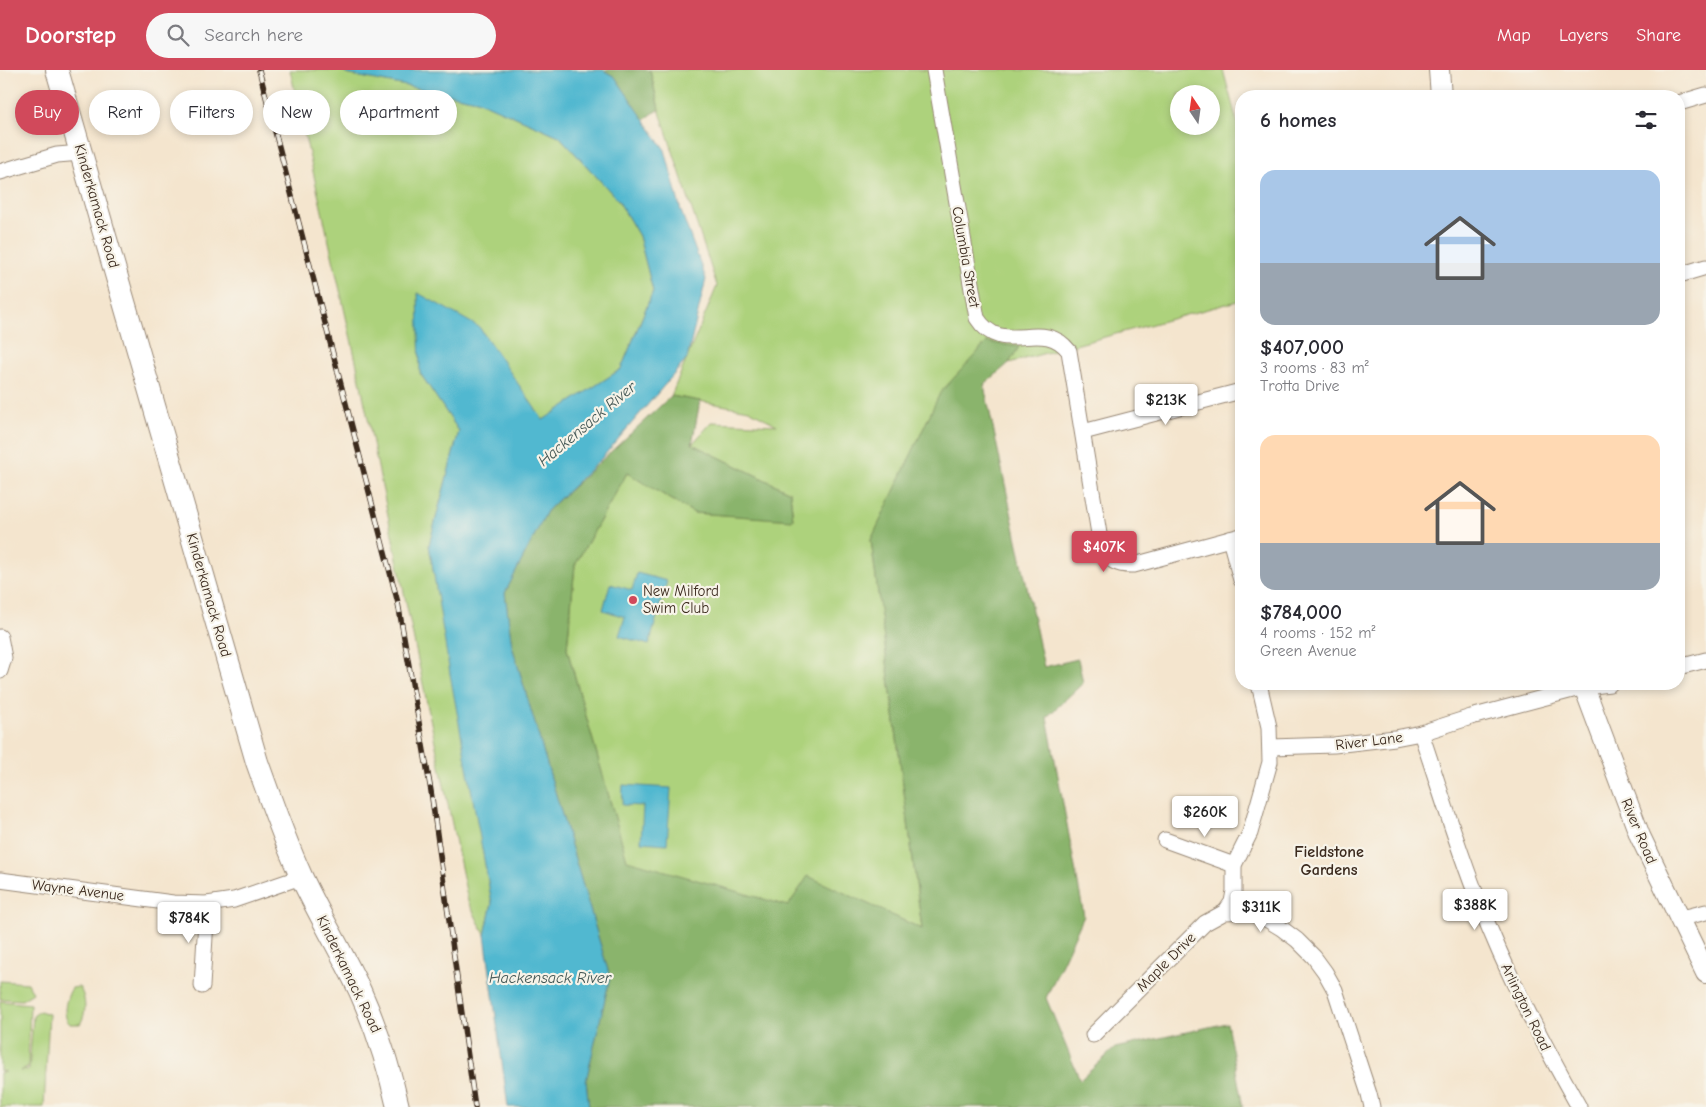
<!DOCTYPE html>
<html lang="en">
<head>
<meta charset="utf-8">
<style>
  body { margin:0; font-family:"Comic Neue",sans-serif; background:#f7f7f7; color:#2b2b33; height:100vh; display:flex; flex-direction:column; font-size:19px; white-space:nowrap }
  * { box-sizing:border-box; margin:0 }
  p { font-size:16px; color:#7c7c81 }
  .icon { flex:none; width:28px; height:28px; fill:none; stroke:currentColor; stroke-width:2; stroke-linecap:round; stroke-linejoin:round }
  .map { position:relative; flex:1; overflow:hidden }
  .details { position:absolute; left:1235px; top:20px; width:450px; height:600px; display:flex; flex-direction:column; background:#fff; border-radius:20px; box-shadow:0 2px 8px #0003 }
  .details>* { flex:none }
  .guide { position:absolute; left:15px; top:20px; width:475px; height:45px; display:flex; gap:10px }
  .needle { width:32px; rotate:347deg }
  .controls { position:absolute; left:1170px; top:15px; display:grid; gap:10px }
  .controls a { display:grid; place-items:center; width:50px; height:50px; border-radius:50%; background:#fff; box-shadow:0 2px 8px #0003; font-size:25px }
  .price { position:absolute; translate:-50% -42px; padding:0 11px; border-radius:5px; background:#fff; color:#222; font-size:16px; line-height:32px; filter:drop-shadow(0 1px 2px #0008) }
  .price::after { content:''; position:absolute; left:50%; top:30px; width:15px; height:11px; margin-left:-8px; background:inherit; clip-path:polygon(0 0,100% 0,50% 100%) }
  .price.selected { background:#d1495b; color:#fff }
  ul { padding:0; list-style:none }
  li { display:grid; align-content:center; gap:10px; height:265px; padding:0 25px }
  li span { display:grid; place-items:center; height:155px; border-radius:15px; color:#555 }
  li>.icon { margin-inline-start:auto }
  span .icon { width:90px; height:90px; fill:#fffc; stroke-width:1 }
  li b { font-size:21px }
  h2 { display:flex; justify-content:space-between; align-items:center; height:60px; padding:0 25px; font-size:21px }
  .tag { padding:0 18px; border-radius:22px; background:#fff; box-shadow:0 2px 8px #0003; font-size:18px; line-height:45px }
  .tag.selected { background:#d1495b; color:#fff }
  header { display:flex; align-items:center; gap:30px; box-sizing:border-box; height:70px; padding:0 25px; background:#d1495b; color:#fff }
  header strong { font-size:24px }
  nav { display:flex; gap:28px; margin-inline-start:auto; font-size:18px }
  .search { width:350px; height:45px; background:#f7f7f7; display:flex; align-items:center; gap:12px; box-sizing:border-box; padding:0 18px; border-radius:28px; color:#7c7c81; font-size:19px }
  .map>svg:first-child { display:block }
  .green { fill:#add27c; stroke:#747e4d; fill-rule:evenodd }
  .forest { fill:#8ab46c; stroke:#626f45 }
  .water { fill:#51b8d0; stroke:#467177 }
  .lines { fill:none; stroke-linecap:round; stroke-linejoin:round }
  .street-casing { stroke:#988876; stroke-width:17 }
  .secondary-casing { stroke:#988876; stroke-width:22 }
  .primary-casing { stroke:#988876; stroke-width:24 }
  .street { stroke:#fff; stroke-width:15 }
  .secondary { stroke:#fff; stroke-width:20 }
  .primary { stroke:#fff; stroke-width:22 }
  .rail-casing { stroke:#3b2a1e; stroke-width:5.5 }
  .rail { stroke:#f7f3e8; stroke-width:4; stroke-dasharray:11; stroke-linecap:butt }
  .poi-dot { fill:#d1495b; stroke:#f7f3e8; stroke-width:2 }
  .labels { text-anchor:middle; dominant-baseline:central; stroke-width:4.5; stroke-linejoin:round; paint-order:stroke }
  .street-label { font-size:15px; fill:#3b2a1e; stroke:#f7f3e8 }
  .poi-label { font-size:15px; fill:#3b2a1e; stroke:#f7f3e8; text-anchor:start }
  .water-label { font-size:16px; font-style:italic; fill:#425553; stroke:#f7f3e8 }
  .neighbourhood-label { font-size:16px; font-weight:bold; fill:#3b2a1e; stroke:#f7f3e8 }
</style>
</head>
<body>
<header>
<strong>Doorstep</strong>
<div class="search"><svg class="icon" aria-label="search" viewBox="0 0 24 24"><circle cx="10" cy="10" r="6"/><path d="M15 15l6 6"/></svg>Search here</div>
<nav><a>Map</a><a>Layers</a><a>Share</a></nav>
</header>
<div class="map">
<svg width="1706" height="1037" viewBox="0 0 1706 1037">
  <rect width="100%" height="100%" fill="#f7f3e8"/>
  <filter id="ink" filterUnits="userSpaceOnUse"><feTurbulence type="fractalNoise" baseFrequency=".02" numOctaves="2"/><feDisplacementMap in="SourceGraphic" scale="10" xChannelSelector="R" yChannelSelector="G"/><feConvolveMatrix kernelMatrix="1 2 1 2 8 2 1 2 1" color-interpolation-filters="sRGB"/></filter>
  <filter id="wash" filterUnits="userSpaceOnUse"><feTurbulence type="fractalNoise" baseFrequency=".0096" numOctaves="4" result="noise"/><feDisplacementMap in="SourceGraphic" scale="20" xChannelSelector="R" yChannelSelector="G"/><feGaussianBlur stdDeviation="1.12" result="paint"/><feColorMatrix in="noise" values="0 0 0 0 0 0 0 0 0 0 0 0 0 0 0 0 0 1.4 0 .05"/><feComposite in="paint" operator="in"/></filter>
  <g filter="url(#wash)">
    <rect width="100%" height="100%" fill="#f4e5ce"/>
    <g class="green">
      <path d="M290 0H342L346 4 477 30 559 66 618 130 639 166 653 221 621 299 542 351 479 257 420 303 459 361 429 475 492 833 485 865 468 831 356 291Z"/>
      <path d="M650 0H1223L1241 66V230L1009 293 1018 277 987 272 871 470 922 859 809 807 788 836 627 791 567 579 575 495 627 403 694 443 793 449 790 422 692 374 712 352 777 355 749 340 671 326 717 216 659 39ZM1179 24H1211V56H1179Z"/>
      <path d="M0 911 28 913 33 923 22 930 0 929Z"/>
      <path d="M78 917 80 918C86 929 87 943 80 954H70C61 946 66 927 72 918Z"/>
      <path d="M0 931 30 934 28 998 20 1001 29 1000 33 946 40 941 49 944 44 1037H0V1003L6 1002 0 1001Z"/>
    </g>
    <g class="forest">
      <path d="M603 0H650L659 39 644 50 615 7Z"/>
      <path d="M987 272 1019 277 1009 293 984 315 1044 597 1078 589 1083 613 1047 647 1084 846 1046 928 1080 1010 1115 978 1227 953 1243 1037H589L586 1011 610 907 512 576 505 523 547 441 671 326 700 331 692 374 790 422 793 450 694 443 627 403 575 495 567 579 627 790 788 836 808 806 922 859 871 470 940 323Z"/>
    </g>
    <g class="water">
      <path d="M342 0H603L615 7 665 80 681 141 706 209 687 289 601 389 547 441 505 523 512 576 610 907 586 1011 589 1037H508L485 865 492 833 450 604 429 475 459 361 420 303 418 223 479 257 543 350 621 299 653 221 639 166 618 130 559 66 477 30 346 4Z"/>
      <path d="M637 503 667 511 649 575 619 566 625 547 603 540 610 514 632 520Z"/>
      <path d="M623 715 671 718 667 774 641 772 643 736 622 735Z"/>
    </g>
  </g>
  <g filter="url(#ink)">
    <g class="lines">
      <g class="street-casing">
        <g id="street">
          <path d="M934 0 977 248C1003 289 1042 246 1069 281L1101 476C1108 491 1118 496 1134 495L1241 466"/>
          <path d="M1679 33 1706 25"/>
          <path d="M0 102 57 85 81 83"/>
          <path d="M1679 205 1706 197"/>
          <path d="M1083 362 1241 321"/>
          <path d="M1230 469 1241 510"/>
          <path d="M0 567 4 588 0 601"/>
          <path d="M1679 597 1706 590"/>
          <path d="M1421 663C1440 719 1457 777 1479 832 1506 903 1542 971 1579 1037"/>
          <path d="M1271 677 1334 675 1395 668 1421 663 1471 647 1584 617 1610 614"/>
          <path d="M1165 770 1234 795"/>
          <path d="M0 810 173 833 207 834 234 830 301 807"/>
          <path d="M1225 842 1232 832 1234 821V795L1250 763 1270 692 1269 657 1259 614"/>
          <path d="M1678 849 1706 842"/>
          <path d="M202 916 207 834"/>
          <path d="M1093 965 1205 853 1225 842 1245 841 1263 847 1281 858 1297 870 1314 887 1325 902 1335 920 1369 1024 1372 1037"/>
        </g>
      </g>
      <g class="secondary-casing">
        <g id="secondary">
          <path d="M1439 0 1441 26"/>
          <path d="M1583 614 1640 766 1706 903"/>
        </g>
      </g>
      <g class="primary-casing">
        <path id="primary" d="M57 0 257 692C271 731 284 769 301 806 319 845 342 882 360 921 377 959 389 997 398 1037"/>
      </g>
      <use href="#street" class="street"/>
      <use href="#secondary" class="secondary"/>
      <use href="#primary" class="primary"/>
      <g class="rail-casing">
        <path id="rail" d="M259 0 398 533 431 721 475 1037"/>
      </g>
      <use href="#rail" class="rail"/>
    </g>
  </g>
  <circle class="poi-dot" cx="633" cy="530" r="5"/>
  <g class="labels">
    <g class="street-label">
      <text transform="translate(97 136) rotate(74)">Kinderkamack Road</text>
      <text transform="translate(966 187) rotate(80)">Columbia Street</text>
      <text transform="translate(209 525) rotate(74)">Kinderkamack Road</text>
      <text transform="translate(1369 671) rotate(-7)">River Lane</text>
      <text transform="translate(1639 761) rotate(67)">River Road</text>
      <text transform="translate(78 820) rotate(7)">Wayne Avenue</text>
      <text transform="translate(1166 892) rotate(-45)">Maple Drive</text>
      <text transform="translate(349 904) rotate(64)">Kinderkamack Road</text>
      <text transform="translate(1526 937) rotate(64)">Arlington Road</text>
    </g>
    <g class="poi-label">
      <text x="643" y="521">New Milford<tspan x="643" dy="17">Swim Club</tspan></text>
    </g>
    <g class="water-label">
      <text transform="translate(587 354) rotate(-40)">Hackensack River</text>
      <text x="550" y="908">Hackensack River</text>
    </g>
    <g class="neighbourhood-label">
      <text x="1329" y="782">Fieldstone<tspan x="1329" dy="18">Gardens</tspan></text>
    </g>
  </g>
</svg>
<div class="controls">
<a><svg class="needle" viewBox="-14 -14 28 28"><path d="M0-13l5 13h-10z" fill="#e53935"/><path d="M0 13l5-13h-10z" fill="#7c7c81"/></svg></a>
</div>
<b class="price" style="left:1166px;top:356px">$213K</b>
<b class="price selected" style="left:1104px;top:503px">$407K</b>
<b class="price" style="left:1205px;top:768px">$260K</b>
<b class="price" style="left:1475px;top:861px">$388K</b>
<b class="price" style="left:1261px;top:863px">$311K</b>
<b class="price" style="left:189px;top:874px">$784K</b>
<div class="guide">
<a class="tag selected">Buy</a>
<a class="tag">Rent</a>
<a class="tag">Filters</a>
<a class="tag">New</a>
<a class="tag">Apartment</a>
</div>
<section class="details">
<h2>6 homes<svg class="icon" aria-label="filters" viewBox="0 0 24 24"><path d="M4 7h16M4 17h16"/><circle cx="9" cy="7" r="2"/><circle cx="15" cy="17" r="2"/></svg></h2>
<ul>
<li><span style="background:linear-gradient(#a9c7e8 60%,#9aa5b1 0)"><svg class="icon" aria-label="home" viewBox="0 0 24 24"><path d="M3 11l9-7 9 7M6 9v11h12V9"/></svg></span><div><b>$407,000</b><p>3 rooms · 83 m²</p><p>Trotta Drive</p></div></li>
<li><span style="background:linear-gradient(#ffd9b3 70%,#9aa5b1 0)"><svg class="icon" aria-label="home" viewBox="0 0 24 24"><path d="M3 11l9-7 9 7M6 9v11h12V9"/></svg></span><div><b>$784,000</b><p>4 rooms · 152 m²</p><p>Green Avenue</p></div></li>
</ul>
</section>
</div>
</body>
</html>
